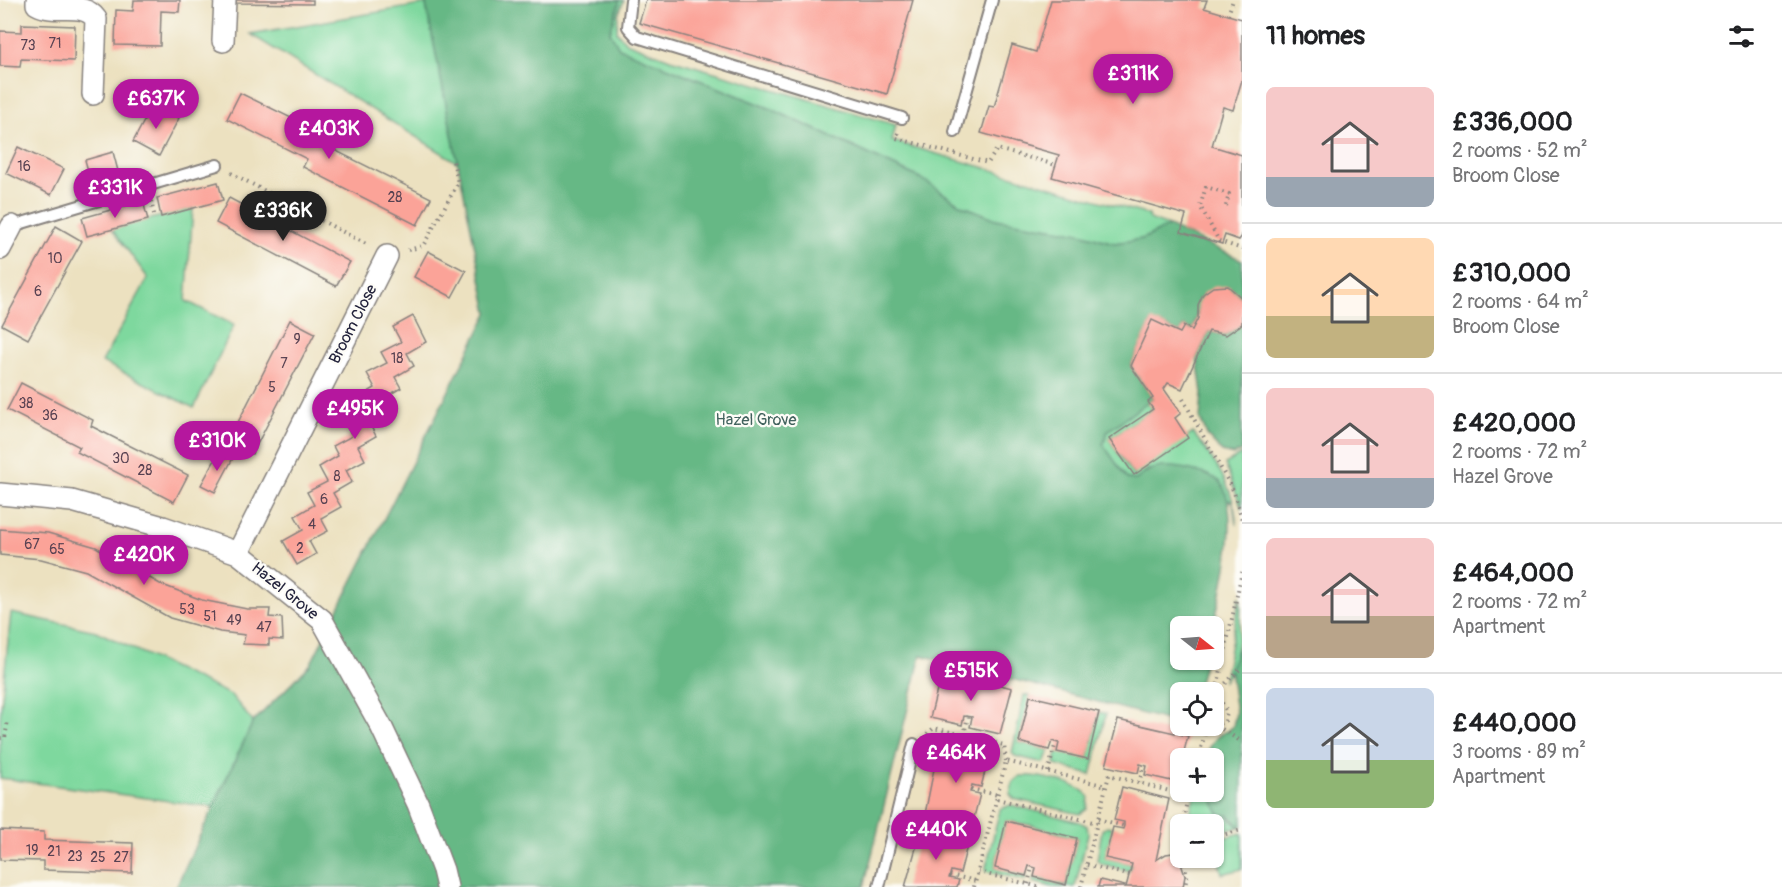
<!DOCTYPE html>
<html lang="en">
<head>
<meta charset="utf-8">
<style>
  body { margin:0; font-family:Pangolin,sans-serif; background:#f6f6f6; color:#202124; height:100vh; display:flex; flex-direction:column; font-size:22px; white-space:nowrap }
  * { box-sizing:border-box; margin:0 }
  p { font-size:20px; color:#757577 }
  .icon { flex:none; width:33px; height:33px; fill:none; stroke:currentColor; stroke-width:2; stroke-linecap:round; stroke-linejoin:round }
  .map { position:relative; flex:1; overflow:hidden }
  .panel { display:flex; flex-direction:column; background:#fff; width:540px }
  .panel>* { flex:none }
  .needle { width:39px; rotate:107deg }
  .fabs { position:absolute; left:1170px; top:616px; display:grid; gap:12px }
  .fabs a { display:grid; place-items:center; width:54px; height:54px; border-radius:9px; background:#fff; box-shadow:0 2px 4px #0004; font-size:30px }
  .price { position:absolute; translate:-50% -51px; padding:0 14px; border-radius:21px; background:#b5179e; color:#fff; font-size:20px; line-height:39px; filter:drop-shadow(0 2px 3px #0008) }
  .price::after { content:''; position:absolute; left:50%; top:36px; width:18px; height:14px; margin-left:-9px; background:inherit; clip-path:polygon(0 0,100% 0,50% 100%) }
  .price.current { background:#222; color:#fff }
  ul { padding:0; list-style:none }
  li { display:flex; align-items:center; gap:18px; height:150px; padding:0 24px }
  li+li { border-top:2px solid #e0e0e0 }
  li span { display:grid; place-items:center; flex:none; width:168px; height:120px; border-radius:9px; color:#555 }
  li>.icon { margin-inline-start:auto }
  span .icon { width:72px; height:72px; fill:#fffc; stroke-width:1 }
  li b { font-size:26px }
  h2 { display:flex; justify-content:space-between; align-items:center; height:72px; padding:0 24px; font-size:26px }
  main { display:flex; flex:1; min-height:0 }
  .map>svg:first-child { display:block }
  .green { fill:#7ed89e; stroke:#507d6c; stroke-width:1.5 }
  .forest { fill:#66b885; stroke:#446d60; stroke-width:1.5 }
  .building { fill:#fba398 }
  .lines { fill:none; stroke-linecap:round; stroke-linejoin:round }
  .lane-casing { stroke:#87827e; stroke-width:14 }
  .street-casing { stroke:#87827e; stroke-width:24 }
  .path { stroke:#87827e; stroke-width:4; stroke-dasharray:1.5 4.5; stroke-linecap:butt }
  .lane { stroke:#fff; stroke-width:10 }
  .street { stroke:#fff; stroke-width:21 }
  .labels { text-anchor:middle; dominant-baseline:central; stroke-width:4.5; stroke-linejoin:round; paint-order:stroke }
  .number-label { font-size:14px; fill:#584252 }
  .street-label { font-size:16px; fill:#22223b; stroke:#fdfcf7 }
  .park-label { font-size:16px; fill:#42625e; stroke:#fdfcf7 }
</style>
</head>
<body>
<main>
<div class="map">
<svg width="1242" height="887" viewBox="0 0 1242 887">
  <rect width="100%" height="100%" fill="#fdfcf7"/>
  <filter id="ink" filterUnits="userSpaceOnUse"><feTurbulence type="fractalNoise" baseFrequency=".0167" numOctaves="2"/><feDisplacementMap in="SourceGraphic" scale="12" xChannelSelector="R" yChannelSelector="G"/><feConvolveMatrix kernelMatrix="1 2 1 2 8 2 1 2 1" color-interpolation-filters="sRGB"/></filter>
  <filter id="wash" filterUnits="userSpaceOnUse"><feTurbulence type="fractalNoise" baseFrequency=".008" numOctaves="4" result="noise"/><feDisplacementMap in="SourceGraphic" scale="24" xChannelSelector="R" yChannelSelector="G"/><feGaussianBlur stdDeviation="1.35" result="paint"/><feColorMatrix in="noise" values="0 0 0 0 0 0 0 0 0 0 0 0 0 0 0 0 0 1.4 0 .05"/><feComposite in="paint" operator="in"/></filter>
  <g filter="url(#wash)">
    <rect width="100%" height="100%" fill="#ece1c0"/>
    <g class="green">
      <path d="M620 0H624L618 15 617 32 626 42 670 59 896 125 892 141 1149 215V219L1169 226 1142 239 1114 243 1080 233 996 219 961 205 922 179 769 108 619 48 610 32Z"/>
      <path d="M426 4 458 163 250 34Z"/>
      <path d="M193 208 186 301 234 325 194 408 102 362 148 278 112 229Z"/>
      <path d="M1148 402 1153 409 1109 439 1133 475 1193 433C1214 460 1236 489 1236 525L1233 502 1148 469 1136 480 1127 479 1103 444 1108 431Z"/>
      <path d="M1242 454V509L1225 464Z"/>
      <path d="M1240 596C1242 614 1238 665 1224 681Z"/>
      <path d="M11 613 96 631 231 695 253 722 213 807 0 778V717Z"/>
      <path d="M1024 695 1030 696 1019 742 1049 750 1044 763 1015 756 1012 753Z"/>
      <path d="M1099 712 1106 714 1091 775 1055 765 1057 752 1088 759Z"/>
      <path d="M1020 776C1035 774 1082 784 1089 797L1087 809 1080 814 1014 799 1010 794 1013 782Z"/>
      <path d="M1195 792H1212L1231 820 1240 827 1214 833V825H1187Z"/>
      <path d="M1011 805 1080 822 1087 826 1088 834 1075 887H1053L1033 882 1034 877 1066 885 1077 838 1030 825 1006 821 995 868 1026 876 1025 880 985 871 1000 809Z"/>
      <path d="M1107 826 1113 827 1105 858 1132 864 1130 871 1102 864 1097 860 1102 830Z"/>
      <path d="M1242 833V869L1222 874C1220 862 1213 852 1214 840Z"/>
    </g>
    <g class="forest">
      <path d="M425 0H620L610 32 619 48 769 108 922 179 961 205 996 219 1080 233 1114 243 1142 239 1169 226 1242 260V298L1228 286 1203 294C1197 306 1198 317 1192 330L1184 326 1180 333 1152 321 1131 366 1153 398 1108 431 1103 444 1127 479 1136 480C1152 465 1165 465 1186 469 1196 471 1212 475 1220 482 1242 511 1222 591 1213 627H1180V660H1205L1196 693H1180V719L1166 720 921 655 864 887H176L253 722 310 665 488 313Z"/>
      <path d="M1242 324V451L1233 455 1222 452 1208 437 1200 419 1202 393 1197 357 1209 331 1226 335Z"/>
      <path d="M1242 640V826L1240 827 1229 815H1221C1208 802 1214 777 1214 759H1206C1209 745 1215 735 1229 730L1233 726 1236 713 1230 669Z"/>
    </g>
    <g id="blocks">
      <g class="building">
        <path d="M134 0H180L179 12 161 11 160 46 115 45 116 10 133 11Z"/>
        <path d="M236 0H313V4L236 3Z"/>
        <path d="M646 0H913L887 94 639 23Z"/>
        <path d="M1051 0H1207L1204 8 1242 19V80L1233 110 1223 107 1212 146 1242 155V236L1239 240 1225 235 1222 244 1181 232 1186 215 1052 177 1059 155 981 133 989 106 994 107 1012 45 1036 52Z"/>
        <path d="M22 24 75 26 74 61 21 59 20 67 0 66V31L22 32Z"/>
        <path d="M240 93 320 132 316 141 431 198 417 225 303 167 307 159 227 119Z"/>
        <path d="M153 104 179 118 159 156 133 142Z"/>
        <path d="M18 147 64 169 51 195 6 173Z"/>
        <path d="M113 152 118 171 90 178 85 160Z"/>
        <path d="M218 182 223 200 161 217 157 198Z"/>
        <path d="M229 198 350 262 336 286 216 223Z"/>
        <path d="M143 201 148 220 87 236 82 218Z"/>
        <path d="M56 226 82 241 28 339 2 325Z"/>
        <path d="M428 251 466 271 452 297 414 277Z"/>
        <path d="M1228 286 1242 298V324L1226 335 1209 331 1182 389 1168 383 1164 389 1181 413 1175 418 1188 438 1134 475 1109 439 1153 409 1148 402 1153 398 1131 366 1152 320 1180 333 1184 326 1192 330 1198 318V305L1203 294 1213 287Z"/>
        <path d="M413 316 426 342 407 353 414 366 395 377 401 388 382 399 389 412 369 423 376 436 358 446 365 460 346 470 352 482 333 493 341 507 321 518 328 531 309 541 316 554 297 565 283 541 303 530 295 516 314 505 307 492 327 482 319 467 338 456 333 446 352 436 344 421 363 411 356 399 375 388 367 373 387 363 381 352 401 342 393 327Z"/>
        <path d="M290 320 315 333 252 454 228 442Z"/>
        <path d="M21 383 93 420 91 426 188 475 174 502 77 452 80 447 7 410Z"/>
        <path d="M220 451 233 458 215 492 201 485Z"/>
        <path d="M0 529 48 533 96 547 160 584 202 600 247 609H270L269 617 282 618 283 640 269 639V645L243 644 245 635 220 632 170 618 86 571 41 559 0 555Z"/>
        <path d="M942 670 1012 688 1000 734 970 727 972 717 964 716 962 725 930 718Z"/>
        <path d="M1030 696 1099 712 1088 759 1057 752 1059 743 1052 741 1049 750 1019 742Z"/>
        <path d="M1118 720 1188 736 1176 782 1145 775 1147 766 1140 764 1138 773 1106 766Z"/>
        <path d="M942 744 989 756 981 787 972 785 970 792 980 794 972 825 925 814 937 754Z"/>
        <path d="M1122 787 1169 799 1156 860 1166 854 1173 853 1179 857 1185 876 1183 887H1126L1132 864 1105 858 1113 827 1123 829 1124 826V822L1114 820Z"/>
        <path d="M1006 821 1077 838 1066 885 1034 877 1036 868 1029 866 1026 876 995 868Z"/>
        <path d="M0 830 44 832V840L133 843 132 873 43 870V861L0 860Z"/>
        <path d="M921 830 968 842 960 873 951 871 949 878 959 880 957 887H905Z"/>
        <path d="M1100 880 1125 886V887H1098Z"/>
      </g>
    </g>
  </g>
  <g filter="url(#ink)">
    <use href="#blocks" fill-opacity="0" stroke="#87827e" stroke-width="1.5"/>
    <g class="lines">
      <g class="lane-casing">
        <g id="lane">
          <path d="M631 0 628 27 637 37 902 118"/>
          <path d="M955 132 992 0"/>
          <path d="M12 226 217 165"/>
          <path d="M879 887 914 744"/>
        </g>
      </g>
      <g class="street-casing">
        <g id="street">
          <path d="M37 0V4C57 15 83 0 96 19L93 94"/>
          <path d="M223 41 225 0"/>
          <path d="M0 249 12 226"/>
          <path d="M0 494 72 501 163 527 238 553 322 620 381 726 418 804 443 870 447 887"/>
          <path d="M238 553 387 256"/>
        </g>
      </g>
      <g class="path">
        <path d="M1228 15 1233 0"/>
        <path d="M898 133 896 138 988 163 997 149 1056 165"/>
        <path d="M231 173 368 245"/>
        <path d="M151 201 155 218"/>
        <path d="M1226 206 1229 194 1206 187 1200 206 1219 241 1242 249"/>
        <path d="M408 250 423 246 458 183 453 160"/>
        <path d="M1183 399 1234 492 1242 520"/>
        <path d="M1217 692 1242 667"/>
        <path d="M1214 702 1242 572"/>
        <path d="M1214 726 1225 721 1227 712 1222 703 1214 698"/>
        <path d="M1217 726 1242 742"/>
        <path d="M927 734 934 728 1004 745 1006 761"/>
        <path d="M964 735 968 716"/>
        <path d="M0 738H5L8 720"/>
        <path d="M1198 759 1207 726"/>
        <path d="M1048 772 1056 742"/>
        <path d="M1139 783 1144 765"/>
        <path d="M971 789 998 795"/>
        <path d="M997 799 1097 823"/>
        <path d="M1098 819 1124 826"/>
        <path d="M1182 825 1189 792"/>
        <path d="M1180 830 1178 847 1180 853"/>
        <path d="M1214 837 1242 830"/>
        <path d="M1183 858 1187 875 1185 887"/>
        <path d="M1087 865 1129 875"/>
        <path d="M978 872 1040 887"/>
        <path d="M950 875 976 881"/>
        <path d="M1028 884 1032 867"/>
        <path d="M974 887 1006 761 1106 786"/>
        <path d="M1081 887 1109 775 1188 796"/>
      </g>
      <use href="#lane" class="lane"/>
      <use href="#street" class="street"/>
    </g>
  </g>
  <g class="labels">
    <g class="number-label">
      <text x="55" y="43">71</text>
      <text x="28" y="45">73</text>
      <text x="24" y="166">16</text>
      <text x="395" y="197">28</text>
      <text x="55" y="258">10</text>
      <text x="38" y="291">6</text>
      <text x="297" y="339">9</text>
      <text x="397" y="358">18</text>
      <text x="284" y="363">7</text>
      <text x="272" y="387">5</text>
      <text x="26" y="403">38</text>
      <text x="50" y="415">36</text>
      <text x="121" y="458">30</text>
      <text x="145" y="470">28</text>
      <text x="337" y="476">8</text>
      <text x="324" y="499">6</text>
      <text x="312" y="524">4</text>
      <text x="32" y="544">67</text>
      <text x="300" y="548">2</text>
      <text x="57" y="549">65</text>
      <text x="187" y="609">53</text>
      <text x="210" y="616">51</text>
      <text x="234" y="620">49</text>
      <text x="264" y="627">47</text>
      <text x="32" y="850">19</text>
      <text x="54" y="851">21</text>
      <text x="75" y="856">23</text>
      <text x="98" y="857">25</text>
      <text x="121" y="857">27</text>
    </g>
    <g class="street-label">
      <text transform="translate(353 324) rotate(-63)">Broom Close</text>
      <text transform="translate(285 591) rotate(39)">Hazel Grove</text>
    </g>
    <g class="park-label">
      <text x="756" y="420">Hazel Grove</text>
    </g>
  </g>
</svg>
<div class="fabs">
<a><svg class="needle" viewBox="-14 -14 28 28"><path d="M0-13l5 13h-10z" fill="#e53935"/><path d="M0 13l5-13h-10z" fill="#757577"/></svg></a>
<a><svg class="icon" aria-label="locate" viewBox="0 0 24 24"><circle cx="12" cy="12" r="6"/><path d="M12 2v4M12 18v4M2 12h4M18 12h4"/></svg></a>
<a>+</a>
<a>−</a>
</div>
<b class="price" style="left:1133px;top:105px">£311K</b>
<b class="price" style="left:156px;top:130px">£637K</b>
<b class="price" style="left:329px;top:160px">£403K</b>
<b class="price" style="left:115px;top:219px">£331K</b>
<b class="price current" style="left:283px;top:242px">£336K</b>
<b class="price" style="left:355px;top:440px">£495K</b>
<b class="price" style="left:217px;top:472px">£310K</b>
<b class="price" style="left:144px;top:586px">£420K</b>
<b class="price" style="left:971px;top:702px">£515K</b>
<b class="price" style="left:956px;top:784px">£464K</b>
<b class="price" style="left:936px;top:861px">£440K</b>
</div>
<section class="panel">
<h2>11 homes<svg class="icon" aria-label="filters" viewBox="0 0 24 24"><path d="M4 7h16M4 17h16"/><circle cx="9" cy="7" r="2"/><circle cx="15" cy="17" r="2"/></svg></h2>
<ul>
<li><span style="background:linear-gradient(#f6c9c9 75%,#9aa5b1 0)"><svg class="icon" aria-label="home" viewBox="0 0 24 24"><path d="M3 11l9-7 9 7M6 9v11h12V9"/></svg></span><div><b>£336,000</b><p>2 rooms · 52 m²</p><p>Broom Close</p></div></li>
<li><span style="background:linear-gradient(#ffd9b3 65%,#c2b280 0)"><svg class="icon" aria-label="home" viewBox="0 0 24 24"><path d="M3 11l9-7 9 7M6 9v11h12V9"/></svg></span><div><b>£310,000</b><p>2 rooms · 64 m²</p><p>Broom Close</p></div></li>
<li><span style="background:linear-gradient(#f6c9c9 75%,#9aa5b1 0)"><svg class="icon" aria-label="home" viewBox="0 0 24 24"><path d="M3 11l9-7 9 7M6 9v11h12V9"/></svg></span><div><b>£420,000</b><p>2 rooms · 72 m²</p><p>Hazel Grove</p></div></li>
<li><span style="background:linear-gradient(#f6c9c9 65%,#b9a48a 0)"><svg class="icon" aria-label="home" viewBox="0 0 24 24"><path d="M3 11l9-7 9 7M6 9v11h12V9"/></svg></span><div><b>£464,000</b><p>2 rooms · 72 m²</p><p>Apartment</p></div></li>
<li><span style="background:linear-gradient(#c9d6e8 60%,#8fb573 0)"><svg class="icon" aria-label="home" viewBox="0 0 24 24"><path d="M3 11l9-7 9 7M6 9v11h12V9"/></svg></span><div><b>£440,000</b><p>3 rooms · 89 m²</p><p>Apartment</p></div></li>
</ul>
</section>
</main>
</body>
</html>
